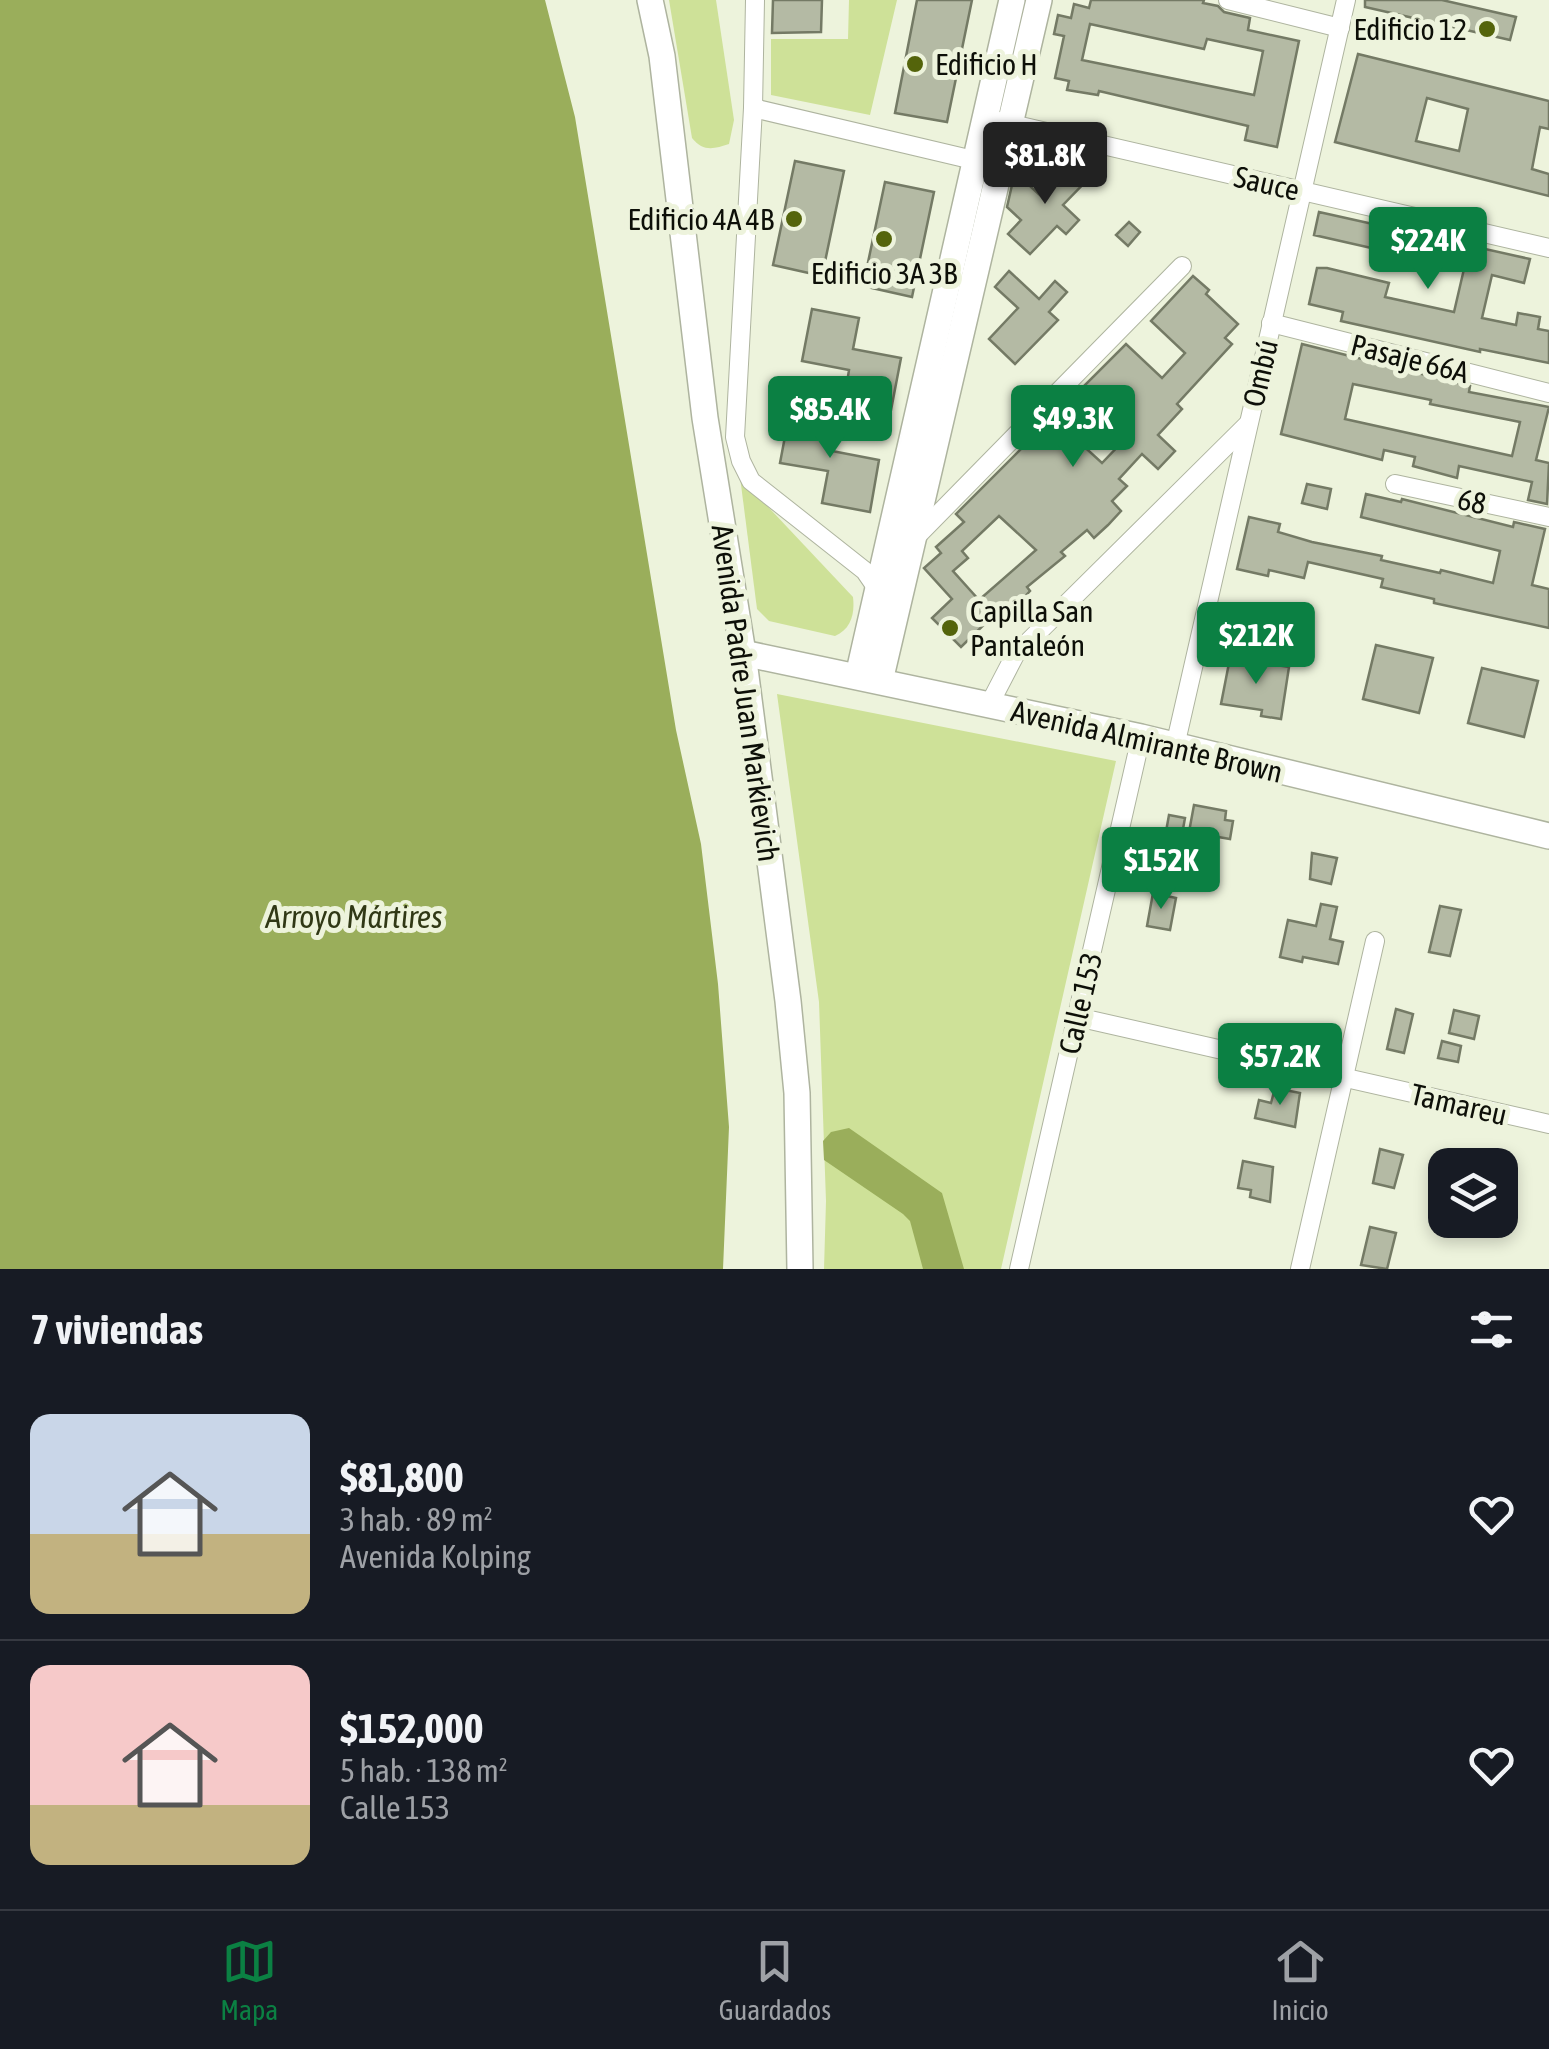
<!DOCTYPE html>
<html lang="es">
<head>
<meta charset="utf-8">
<style>
  body { margin:0; font-family:"Asap Condensed",sans-serif; background:#242831; color:#f1f3f6; height:100vh; display:flex; flex-direction:column; font-size:38px; white-space:nowrap }
  * { box-sizing:border-box; margin:0 }
  p { font-size:32px; color:#9ea1a6 }
  .icon { flex:none; width:55px; height:55px; fill:none; stroke:currentColor; stroke-width:2; stroke-linecap:round; stroke-linejoin:round }
  .map { position:relative; height:1269px; overflow:hidden }
  .details { display:flex; flex-direction:column; background:#171b24; flex:1 }
  .details>* { flex:none }
  .controls { position:absolute; left:1428px; top:1148px; display:grid; gap:20px }
  .controls a { display:grid; place-items:center; width:90px; height:90px; border-radius:20px; background:#171b24; box-shadow:0 5px 15px #0003; font-size:50px }
  .price { position:absolute; translate:-50% -85px; padding:0 22px; border-radius:10px; background:#0b8043; color:#fff; font-size:32px; line-height:65px; filter:drop-shadow(0 2px 5px #0008) }
  .price::after { content:''; position:absolute; left:50%; top:60px; width:30px; height:22px; margin-left:-15px; background:inherit; clip-path:polygon(0 0,100% 0,50% 100%) }
  .price.current { background:#222; color:#fff }
  ul { padding:0; list-style:none }
  li { display:flex; align-items:center; gap:30px; height:250px; padding:0 30px }
  li+li { border-top:2px solid #363941 }
  li span { display:grid; place-items:center; flex:none; width:280px; height:200px; border-radius:20px; color:#555 }
  li>.icon { margin-inline-start:auto }
  span .icon { width:120px; height:120px; fill:#fffc; stroke-width:1 }
  li b { font-size:42px }
  h2 { display:flex; justify-content:space-between; align-items:center; height:120px; padding:0 30px; font-size:42px }
  .tabs { display:flex; justify-content:space-around; align-items:center; height:140px; border-top:2px solid #363941; background:#171b24; font-size:28px; color:#9ea1a6 }
  .tabs a { display:grid; justify-items:center; gap:5px }
  .tabs .current { color:#0b8043 }
  .map>svg:first-child { display:block }
  .green { fill:#cee198 }
  .water { fill:#9aae5b }
  .building { fill:#b4baa4; stroke:#747a65; stroke-width:2.5; fill-rule:evenodd }
  .lines { fill:none; stroke-linecap:round; stroke-linejoin:round }
  .street-casing { stroke:#aeb49f; stroke-width:20 }
  .secondary-casing { stroke:#aeb49f; stroke-width:28 }
  .street { stroke:#fff; stroke-width:18 }
  .secondary { stroke:#fff; stroke-width:25 }
  .poi-dot { fill:#54640b; stroke:#edf3dc; stroke-width:4 }
  .labels { text-anchor:middle; dominant-baseline:central; stroke-width:10; stroke-linejoin:round; paint-order:stroke }
  .poi-label { font-size:30px; fill:#0d0f08; stroke:#edf3dc; text-anchor:end }
  .street-label { font-size:30px; fill:#0d0f08; stroke:#edf3dc }
  .water-label { font-size:32px; font-style:italic; fill:#303815; stroke:#edf3dc }
</style>
</head>
<body>
<div class="map">
<svg width="1549" height="1269" viewBox="0 0 1549 1269">
  <rect width="100%" height="100%" fill="#edf3dc"/>
  <g class="green">
    <path d="M669 0H716L734 120 729 144C714 149 703 152 692 138Z"/>
    <path d="M849 0H897L870 115 771 95V39H848Z"/>
    <path d="M740 477 853 597C855 614 851 629 835 636L769 621 757 609Z"/>
    <path d="M777 694 1116 761 1001 1269H824L826 1201 819 1002Z"/>
  </g>
  <g class="water">
    <path d="M0 0H545L575 117 676 730 701 844 718 984 729 1127 723 1269H0Z"/>
    <path d="M849 1128 942 1193 964 1269H923L910 1221 903 1214 824 1160 823 1141 831 1132Z"/>
  </g>
  <g class="building">
    <path d="M773 0H822L821 32 772 33Z"/>
    <path d="M917 0H972L947 122 895 113Z"/>
    <path d="M1091 0H1204L1203 3 1218 6 1224 12 1250 18 1248 30 1299 41 1277 147 1245 140 1248 126 1099 91 1098 95 1067 90 1069 81 1055 78 1064 36 1054 34 1058 15 1071 18 1074 4 1089 8ZM1090 24 1204 49 1207 39 1263 51 1254 95 1082 60Z"/>
    <path d="M1365 0H1442L1516 17 1510 40 1365 7Z"/>
    <path d="M1358 54 1549 101V129L1540 127 1532 169 1549 174V196L1335 142ZM1427 98 1468 109 1459 151 1416 141Z"/>
    <path d="M1077 159 1093 174 1063 205 1079 220 1066 234 1057 226 1030 254 1008 234 1021 220 1007 207 1012 185 1020 177 1042 197Z"/>
    <path d="M795 161 844 171 822 276 773 265Z"/>
    <path d="M885 182 934 192 912 297 863 286Z"/>
    <path d="M1319 212 1530 259 1524 283 1492 275 1482 318 1516 325 1518 313 1540 317 1538 329 1549 331V363L1480 349V352L1341 321 1343 312 1309 304 1317 268H1327L1389 283 1385 297 1454 312 1464 269 1314 235Z"/>
    <path d="M1129 222 1140 232 1128 246 1116 235Z"/>
    <path d="M1009 271 1039 299 1055 281 1067 292 1049 312 1058 320 1015 364 989 339 1018 308 995 287Z"/>
    <path d="M1193 276 1209 290 1206 294 1238 324 1225 338 1232 344 1177 404 1182 409 1158 435 1175 451 1158 469 1142 454 1119 479 1127 486 1112 501 1121 511 1108 525 1094 538 1087 530 1061 552 1065 556 1027 587 1030 591 1017 605 1004 617 998 611 961 647 932 618 952 599 924 568 941 553 936 547 964 522 956 514 1126 344 1162 378 1185 353 1151 321ZM1102 418 1125 439 1102 463 1079 442ZM999 516 1036 550 979 600 953 571 968 558 962 551Z"/>
    <path d="M812 309 859 318 853 349 901 358 891 410 844 402 849 370 802 361Z"/>
    <path d="M1302 344 1470 386 1469 392 1549 407 1536 460 1549 463 1547 504 1528 500 1532 482 1459 466 1457 478 1413 466 1415 457 1384 450 1382 460 1281 434ZM1353 384 1431 400 1430 404 1520 422 1512 456 1345 419Z"/>
    <path d="M790 410 838 419 832 451 879 460 870 512 822 503 828 471 780 463Z"/>
    <path d="M1307 484 1331 489 1327 509 1302 503Z"/>
    <path d="M1366 494 1401 502 1402 499 1513 527 1514 522 1545 529 1532 585 1549 589V628L1434 603V599L1381 587 1383 579 1308 562 1304 578 1269 570 1268 576 1237 569 1249 517 1280 524 1278 532 1312 542 1382 556 1381 560 1440 573 1441 570 1493 583 1500 551 1361 517Z"/>
    <path d="M1376 645 1433 658 1419 713 1363 699Z"/>
    <path d="M1230 658 1289 667 1281 719 1261 716 1262 710 1221 704Z"/>
    <path d="M1482 668 1538 681 1524 737 1468 723Z"/>
    <path d="M1194 805 1226 811 1225 820 1233 821 1230 839 1189 832Z"/>
    <path d="M1169 815 1185 818 1181 840 1165 837Z"/>
    <path d="M1312 853 1337 858 1331 884 1310 879Z"/>
    <path d="M1153 893 1176 898 1170 930 1147 926Z"/>
    <path d="M1321 904 1337 907 1330 939 1343 942 1338 964 1303 957 1302 962 1280 957 1288 920 1316 926Z"/>
    <path d="M1440 906 1461 910 1450 956 1429 952Z"/>
    <path d="M1396 1009 1413 1014 1404 1053 1387 1049Z"/>
    <path d="M1454 1010 1479 1016 1474 1039 1449 1033Z"/>
    <path d="M1442 1041 1461 1046 1458 1062 1438 1058Z"/>
    <path d="M1275 1088 1300 1093 1295 1127 1255 1118 1259 1100 1271 1103Z"/>
    <path d="M1380 1149 1403 1155 1394 1188 1373 1183Z"/>
    <path d="M1243 1161 1273 1167 1270 1202 1250 1197 1251 1190 1238 1188Z"/>
    <path d="M1370 1227 1396 1233 1387 1269 1361 1265Z"/>
  </g>
  <g class="lines">
    <g class="street-casing">
      <g id="street">
        <path d="M755 0 753 108 735 437 741 461 751 481 865 571 878 590"/>
        <path d="M1228 0 1340 28"/>
        <path d="M753 108 986 163"/>
        <path d="M999 121 1549 248"/>
        <path d="M1271 323 1549 393"/>
        <path d="M1395 484 1549 517"/>
        <path d="M913 540 1182 266"/>
        <path d="M989 705 1015 655 1247 425"/>
        <path d="M1175 746 1346 0"/>
        <path d="M1077 1017 1549 1124"/>
        <path d="M1019 1269 1141 737"/>
        <path d="M1300 1269 1375 941"/>
      </g>
    </g>
    <g class="secondary-casing">
      <g id="secondary">
        <path d="M650 0 662 56 705 418 743 653 788 1001 797 1093 800 1269"/>
        <path d="M743 653 1141 737 1549 836"/>
        <path d="M858 676 1012 0"/>
        <path d="M880 681 1039 0"/>
      </g>
    </g>
    <use href="#street" class="street"/>
    <use href="#secondary" class="secondary"/>
  </g>
  <g class="poi-dot">
    <circle cx="1487" cy="29" r="10"/>
    <circle cx="915" cy="64" r="10"/>
    <circle cx="794" cy="219" r="10"/>
    <circle cx="884" cy="239" r="10"/>
    <circle cx="950" cy="628" r="10"/>
  </g>
  <g class="labels">
    <g class="poi-label">
      <text x="1467" y="29">Edificio 12</text>
      <text x="935" y="64" text-anchor="start">Edificio H</text>
      <text x="774" y="219">Edificio 4A 4B</text>
      <text x="884" y="273" text-anchor="middle">Edificio 3A 3B</text>
      <text x="970" y="611" text-anchor="start">Capilla San<tspan x="970" dy="34">Pantaleón</tspan></text>
    </g>
    <g class="street-label">
      <text transform="translate(1267 183) rotate(13)">Sauce</text>
      <text transform="translate(1410 358) rotate(14)">Pasaje 66A</text>
      <text transform="translate(1260 373) rotate(-77)">Ombú</text>
      <text transform="translate(1472 501) rotate(12)">68</text>
      <text transform="translate(746 693) rotate(82)">Avenida Padre Juan Markievich</text>
      <text transform="translate(1147 741) rotate(13)">Avenida Almirante Brown</text>
      <text transform="translate(1080 1003) rotate(-77)">Calle 153</text>
      <text transform="translate(1459 1104) rotate(13)">Tamareu</text>
    </g>
    <g class="water-label">
      <text x="354" y="916">Arroyo Mártires</text>
    </g>
  </g>
</svg>
<div class="controls">
<a><svg class="icon" aria-label="layers" viewBox="0 0 24 24"><path d="M12 4l9 5-9 5-9-5zM3 14l9 5 9-5"/></svg></a>
</div>
<b class="price current" style="left:1045px;top:207px">$81.8K</b>
<b class="price" style="left:1428px;top:292px">$224K</b>
<b class="price" style="left:830px;top:461px">$85.4K</b>
<b class="price" style="left:1073px;top:470px">$49.3K</b>
<b class="price" style="left:1256px;top:687px">$212K</b>
<b class="price" style="left:1161px;top:912px">$152K</b>
<b class="price" style="left:1280px;top:1108px">$57.2K</b>
</div>
<section class="details">
<h2>7 viviendas<svg class="icon" aria-label="filters" viewBox="0 0 24 24"><path d="M4 7h16M4 17h16"/><circle cx="9" cy="7" r="2"/><circle cx="15" cy="17" r="2"/></svg></h2>
<ul>
<li><span style="background:linear-gradient(#c9d6e8 60%,#c2b280 0)"><svg class="icon" aria-label="home" viewBox="0 0 24 24"><path d="M3 11l9-7 9 7M6 9v11h12V9"/></svg></span><div><b>$81,800</b><p>3 hab. · 89 m²</p><p>Avenida Kolping</p></div><svg class="icon" aria-label="heart" viewBox="0 0 24 24"><path d="M12 20l-8-8c-3-5 5-10 8-4 3-6 11-1 8 4z"/></svg></li>
<li><span style="background:linear-gradient(#f6c9c9 70%,#c2b280 0)"><svg class="icon" aria-label="home" viewBox="0 0 24 24"><path d="M3 11l9-7 9 7M6 9v11h12V9"/></svg></span><div><b>$152,000</b><p>5 hab. · 138 m²</p><p>Calle 153</p></div><svg class="icon" aria-label="heart" viewBox="0 0 24 24"><path d="M12 20l-8-8c-3-5 5-10 8-4 3-6 11-1 8 4z"/></svg></li>
</ul>
</section>
<nav class="tabs">
<a class="current"><svg class="icon" aria-label="map" viewBox="0 0 24 24"><path d="M3 6l6-2 6 2 6-2v14l-6 2-6-2-6 2zM9 4v14M15 6v14"/></svg>Mapa</a>
<a><svg class="icon" aria-label="saved" viewBox="0 0 24 24"><path d="M7 4h10v16l-5-4-5 4z"/></svg>Guardados</a>
<a><svg class="icon" aria-label="home" viewBox="0 0 24 24"><path d="M3 11l9-7 9 7M6 9v11h12V9"/></svg>Inicio</a>
</nav>
</body>
</html>
